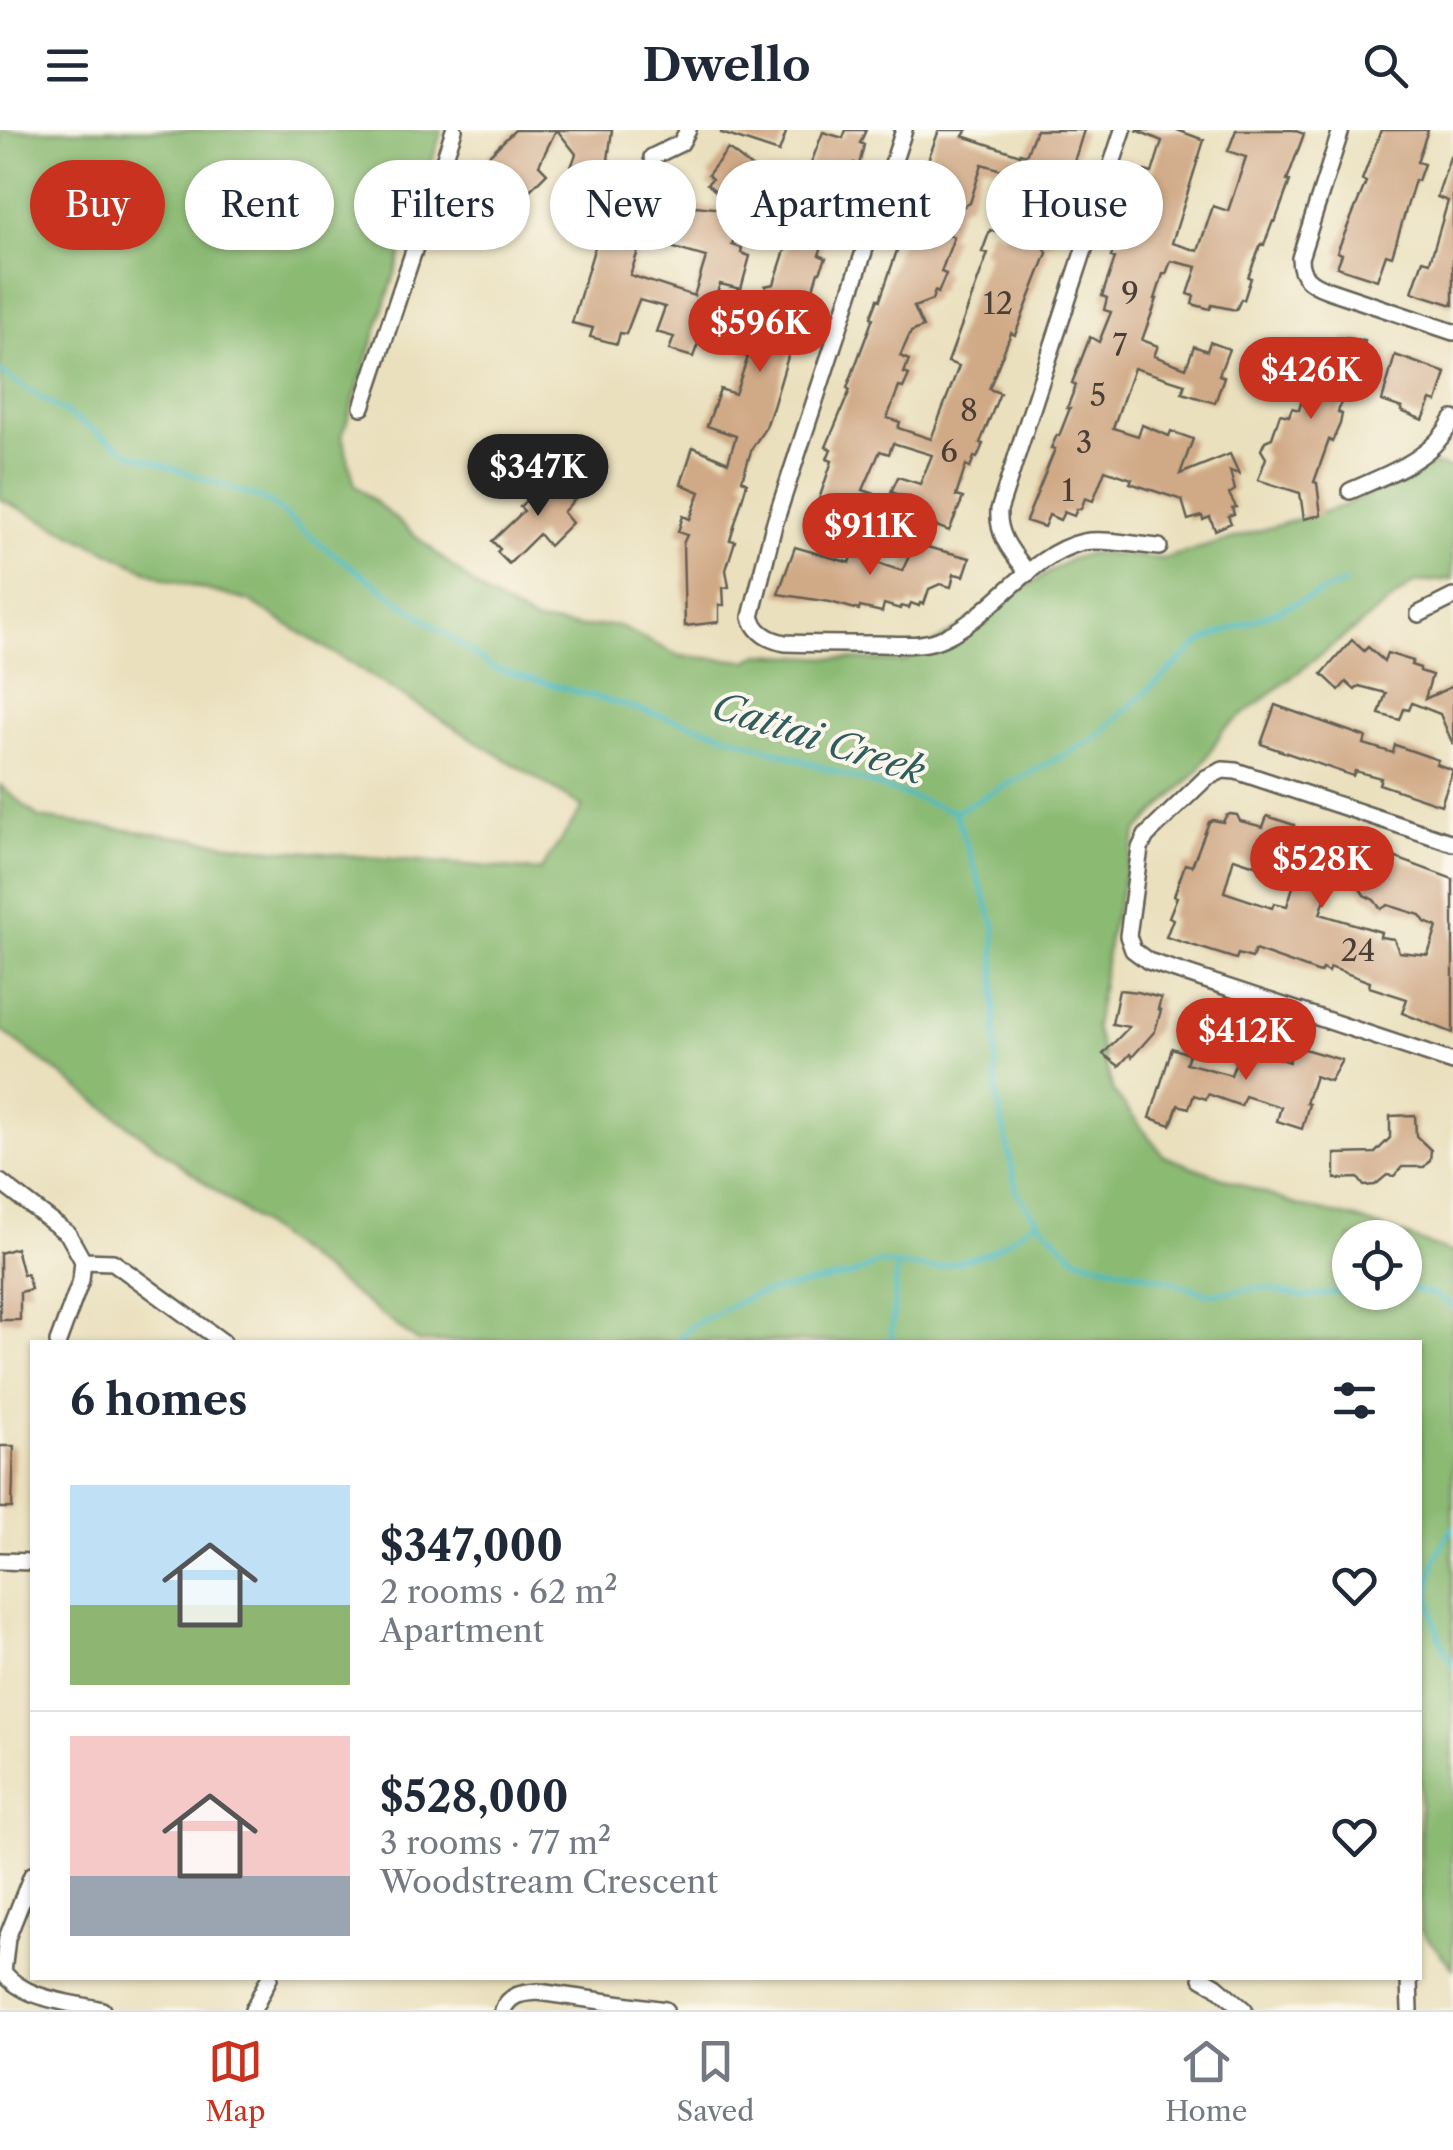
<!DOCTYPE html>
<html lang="en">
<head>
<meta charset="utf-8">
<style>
  body { margin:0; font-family:"Libre Caslon Text",serif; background:#f2f2f3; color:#1f2937; height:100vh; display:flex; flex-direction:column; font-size:38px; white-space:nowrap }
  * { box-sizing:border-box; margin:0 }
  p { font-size:32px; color:#747a83 }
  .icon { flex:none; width:55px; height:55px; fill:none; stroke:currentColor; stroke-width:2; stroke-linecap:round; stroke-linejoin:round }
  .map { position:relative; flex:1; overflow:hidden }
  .sheet { position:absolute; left:30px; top:1210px; width:1392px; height:640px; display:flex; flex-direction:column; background:#fff; border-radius:0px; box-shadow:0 2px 8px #0004 }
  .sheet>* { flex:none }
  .banner { position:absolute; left:30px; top:30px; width:1395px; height:90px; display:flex; gap:20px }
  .tools { position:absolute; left:1332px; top:1090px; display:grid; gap:20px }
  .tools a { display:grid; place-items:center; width:90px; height:90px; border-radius:50%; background:#fff; box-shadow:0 2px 8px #0004; font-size:50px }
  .price { position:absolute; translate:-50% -85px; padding:0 22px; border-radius:35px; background:#c8321e; color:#fff; font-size:32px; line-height:65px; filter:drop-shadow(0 2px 5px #0008) }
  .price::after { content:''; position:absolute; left:50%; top:60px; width:30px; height:22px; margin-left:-15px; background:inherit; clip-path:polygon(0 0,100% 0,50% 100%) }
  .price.selected { background:#222; color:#fff }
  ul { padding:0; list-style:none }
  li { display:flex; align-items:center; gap:30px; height:250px; padding:0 40px }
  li+li { border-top:2px solid #e0e1e3 }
  li span { display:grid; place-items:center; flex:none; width:280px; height:200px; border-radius:0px; color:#555 }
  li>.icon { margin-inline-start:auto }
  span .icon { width:120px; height:120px; fill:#fffc; stroke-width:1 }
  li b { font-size:42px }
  h2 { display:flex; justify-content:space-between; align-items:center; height:120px; padding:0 40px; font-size:42px }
  .tag { padding:0 35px; border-radius:45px; background:#fff; box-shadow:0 2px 8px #0004; font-size:35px; line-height:90px }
  .tag.selected { background:#c8321e; color:#fff }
  header { display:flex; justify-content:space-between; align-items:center; height:130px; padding:0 40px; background:#fff; font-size:45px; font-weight:700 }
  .tabs { display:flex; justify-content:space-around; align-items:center; height:140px; border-top:2px solid #e0e1e3; background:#fff; font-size:28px; color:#747a83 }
  .tabs a { display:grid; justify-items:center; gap:5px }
  .tabs .selected { color:#c8321e }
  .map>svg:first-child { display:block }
  .forest { fill:#8bba73; stroke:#546b48; stroke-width:2.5; fill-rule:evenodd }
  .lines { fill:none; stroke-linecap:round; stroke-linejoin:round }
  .stream { stroke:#4dbcc2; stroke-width:5 }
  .building { fill:#d0a986; fill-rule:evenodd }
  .minor-casing { stroke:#646154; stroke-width:20 }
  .minor { stroke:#fff; stroke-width:15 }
  .labels { text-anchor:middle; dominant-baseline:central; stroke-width:8; stroke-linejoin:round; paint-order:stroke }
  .number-label { font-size:30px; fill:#493f36 }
  .water-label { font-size:38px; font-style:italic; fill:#305c5e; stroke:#fbf7ec }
</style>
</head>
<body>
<header><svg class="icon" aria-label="menu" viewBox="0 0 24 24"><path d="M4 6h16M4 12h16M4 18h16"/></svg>Dwello<svg class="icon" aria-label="search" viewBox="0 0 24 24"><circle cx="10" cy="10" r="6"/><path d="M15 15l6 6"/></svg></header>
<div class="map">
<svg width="1453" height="1880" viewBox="0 0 1453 1880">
  <rect width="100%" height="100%" fill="#fbf7ec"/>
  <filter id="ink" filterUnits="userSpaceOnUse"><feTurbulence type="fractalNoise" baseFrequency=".01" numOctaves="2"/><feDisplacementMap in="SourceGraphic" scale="20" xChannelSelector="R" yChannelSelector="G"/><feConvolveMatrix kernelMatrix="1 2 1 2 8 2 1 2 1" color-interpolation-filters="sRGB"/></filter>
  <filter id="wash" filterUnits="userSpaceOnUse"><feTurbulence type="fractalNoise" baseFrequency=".0048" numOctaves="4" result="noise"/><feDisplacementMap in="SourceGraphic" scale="40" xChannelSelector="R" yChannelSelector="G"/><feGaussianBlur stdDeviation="2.25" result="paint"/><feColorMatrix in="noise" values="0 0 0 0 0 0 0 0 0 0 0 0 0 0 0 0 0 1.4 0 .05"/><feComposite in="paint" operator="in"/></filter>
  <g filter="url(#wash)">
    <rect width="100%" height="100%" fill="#eae0bd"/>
    <path class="forest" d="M0 0H442L342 306 355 355 486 465 535 492 580 497 616 495 680 526 748 531 759 524 903 532 1071 429 1090 423 1163 429 1340 377 1433 334 1453 339V449L1414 453 1223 600 1199 640 1137 701 1110 803 1095 897 1113 961 1164 1026 1299 1076 1357 1089 1453 1123V1838L1420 1799V1212H418L0 899V655L39 688 260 718 540 741 583 677 249 471 164 449 0 369ZM1350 1108H1405V1162H1350Z"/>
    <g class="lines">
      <g class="stream">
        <path d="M0 242 130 323 268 371 320 414 493 538 715 601 955 682 995 796 996 962 1017 1062 1037 1090 1077 1128 1157 1147 1210 1164 1262 1158 1305 1167 1350 1161"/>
        <path d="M955 682 1093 610 1202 511 1345 453"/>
        <path d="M1405 1157 1435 1165 1453 1177"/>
        <path d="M675 1212 694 1194 754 1165 852 1145 878 1133 933 1139 991 1122 1037 1090"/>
        <path d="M891 1212 897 1136"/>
        <path d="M1453 1398C1418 1443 1428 1490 1453 1536"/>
      </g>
    </g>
    <g id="blocks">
      <g class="building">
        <path d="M515 0H556L539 35 547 43 522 68 518 64 513 70 503 59 501 62 487 46 495 40 484 30Z"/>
        <path d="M557 0H612L608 30 611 31 610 41 613 44 612 52 605 54 567 48 576 24Z"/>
        <path d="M722 0H787L779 22 721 3Z"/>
        <path d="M846 0H866L860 13 864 15 859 35 854 33 832 101 828 99 819 125 826 128 820 142H818L812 162 806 160 792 195 797 196 773 277 766 297 752 318 742 350 747 353 730 410 735 411 726 440 729 457 723 458 724 475H719V492L685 496 683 414 687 405 678 402 683 386 690 389 700 362 681 354 693 317 728 332 736 306 707 296 720 259 735 264 748 227 741 225 752 188 760 191 770 168 765 156 774 154 787 114 774 106 796 42 806 46 823 2 843 8Z"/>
        <path d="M939 0H967L963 6 1020 25V23L1026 25 1036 0H1084L1068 51 1065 50 1058 75 1060 76 1051 98 1056 109 1044 116 1047 123 1015 205 1011 203 989 259 1000 263 980 313 983 314 977 328 974 327 970 338 966 335 956 366 963 368 949 401 908 385 914 370 891 362 898 347 920 354 932 325 893 313 889 324 880 321 863 360 895 371 891 382 861 373 856 382 835 376 833 383 816 378 832 331 827 329 831 319 826 317 850 260 847 258 873 188 871 187 878 169 880 170 921 51 914 48 919 35 928 30ZM982 34 1005 41 1011 58 1004 76 1013 79 1005 105 990 100 982 122 988 123 948 232 959 236 931 309 898 298 900 292 887 288 899 257 903 258 909 245 904 243 909 230 900 226 911 202 923 197 914 177 932 170 935 161 938 163 946 144 941 142 954 107 949 105 960 78 970 73Z"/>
        <path d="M1136 0H1177L1204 10 1172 113 1198 121 1213 76 1228 81 1246 27 1228 21 1236 0H1293L1304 4 1287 50 1290 51 1275 92 1273 91 1264 115 1261 114 1248 147 1251 148 1244 170 1241 169 1236 180 1212 175 1210 179 1192 174 1194 166 1188 164 1197 137 1171 131 1166 144H1163L1155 169H1157L1142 210 1158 216 1154 226 1186 238 1194 216 1207 221 1210 212 1229 219 1219 245 1224 247 1215 273 1182 263 1185 254 1134 238 1113 298 1138 306 1142 295 1169 306 1171 301 1193 309 1180 344 1230 324 1239 344 1230 341 1235 360 1229 364 1236 377 1232 378 1234 384 1228 386 1231 393 1215 400 1210 387 1203 390 1202 386 1188 390 1182 370 1130 353 1132 349 1105 340 1093 371 1085 368 1081 379H1077L1074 386 1064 382 1060 390 1049 385 1044 397 1026 391 1055 319 1051 318 1057 305 1059 306 1070 278H1067L1076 255 1072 253 1090 207 1099 212 1111 182 1104 180 1107 168 1102 166 1115 128 1111 127 1145 41 1152 43 1162 11Z"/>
        <path d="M1381 0H1428L1417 32 1424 34 1418 51 1415 50 1392 126 1386 124 1377 150 1337 137 1342 124 1337 122 1366 52 1362 50Z"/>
        <path d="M728 19 762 45 763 66 756 74 754 72 744 85 742 83 732 115 742 118 741 123 750 126 741 159 720 154 693 227 669 220 674 207 656 202 665 177 639 170 626 204 620 203 617 214 590 207 593 198 572 193 602 93 611 96 621 67 632 71 633 67 658 75 659 72 689 81 696 76 740 81 707 54 712 49 708 45ZM642 109 706 127 694 166 630 145Z"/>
        <path d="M1450 27 1453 28V175L1412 162 1423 130 1430 132 1448 71 1437 67Z"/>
        <path d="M1345 208 1365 211 1358 250 1348 248 1338 282 1342 284 1340 294 1332 312 1329 310 1314 352 1317 353 1321 385 1304 389 1300 363 1258 350 1266 328 1261 320 1265 311 1272 308 1280 284 1289 286 1292 278 1299 280 1302 270 1310 272 1320 241 1290 234 1293 211 1335 218 1336 215 1343 216Z"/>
        <path d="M1395 225 1446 243 1437 272 1431 270 1423 290 1401 281 1402 278 1382 271Z"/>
        <path d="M552 342 577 367 563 382 572 393 549 416 539 404 509 434 497 422 500 419 492 411 524 381 520 377Z"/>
        <path d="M915 414 970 428 964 446 954 444 951 457 940 454 929 459 924 474 920 473 919 476 911 473 909 478 901 476 900 479 884 474 882 482 860 477 859 480 830 472 778 464 795 417 850 433 852 427 866 420 879 423 877 433 902 441Z"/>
        <path d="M1352 510 1364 521 1368 517 1384 531 1387 523 1413 531 1411 535 1420 538V541L1432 545 1425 569 1453 556V615L1440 584 1412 573 1409 580 1404 579 1400 590 1379 584 1386 563 1359 556 1355 560 1346 552 1339 560 1322 544Z"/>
        <path d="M1275 575 1366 607 1364 614 1393 623 1395 615 1438 630 1436 634 1453 640 1441 675 1379 654 1381 648 1355 641 1353 646 1261 614Z"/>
        <path d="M1230 684 1237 685 1240 691 1263 697 1267 686 1294 695V699L1305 703 1350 715 1347 722 1372 728 1374 723 1385 727 1386 724 1453 749V903L1402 883 1407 869 1369 857 1370 852 1330 837 1328 842 1322 839 1320 843 1255 820 1252 828 1238 824 1236 829 1166 807 1173 789 1169 787 1177 767 1174 766 1185 734 1192 736 1209 692 1213 690 1223 692 1226 686ZM1234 728 1267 739 1273 748 1300 735 1287 776 1274 773 1272 778 1224 762ZM1333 745 1356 752 1364 765 1374 770 1381 779 1388 775 1420 785 1425 792 1437 797 1428 825 1399 822 1394 809 1380 807 1381 802 1320 784Z"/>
        <path d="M1119 860 1138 862 1161 868 1158 879 1161 880 1155 901 1132 927 1130 924 1119 936 1103 924 1129 897 1112 894Z"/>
        <path d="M1242 916 1251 920 1252 916 1271 926 1289 932 1294 916 1342 930 1330 951 1315 946 1306 973 1309 974 1302 999 1277 991 1281 977 1245 966 1241 976 1208 964 1206 969 1194 965 1189 978 1178 975 1171 995 1150 988 1172 918 1189 924 1186 933 1231 945Z"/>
        <path d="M1415 985 1416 1006 1431 1020 1430 1030 1424 1037H1402L1394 1046 1387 1045 1375 1055 1364 1056 1358 1048 1335 1049V1024L1375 1023 1390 1008V986Z"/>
        <path d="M16 1118 23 1145 27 1144 31 1159 20 1162V1190H0V1123Z"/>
        <path d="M0 1316H14L12 1378H0Z"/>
      </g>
    </g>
  </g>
  <g filter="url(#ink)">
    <use href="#blocks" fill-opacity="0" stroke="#646154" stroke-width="2.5"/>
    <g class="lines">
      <g class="minor-casing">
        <g id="minor">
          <path d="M904 0 774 395 751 487C756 503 769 510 785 513 816 514 846 514 877 514 897 514 918 517 938 510 989 491 1028 424 1083 412 1103 408 1137 415 1159 417"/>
          <path d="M1341 0 1300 128C1300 147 1311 154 1328 160L1453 202"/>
          <path d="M652 27 681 13 688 0"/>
          <path d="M362 277 454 0"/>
          <path d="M1350 361C1390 343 1432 330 1453 289"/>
          <path d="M1028 443C1013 423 997 407 999 380L1123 0"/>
          <path d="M1419 484 1453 467"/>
          <path d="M1453 713 1236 641 1223 640 1206 648 1146 706 1140 718 1128 806 1133 820 1148 831 1453 932"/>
          <path d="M0 1052 68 1104 83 1131 113 1132 223 1212"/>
          <path d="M58 1212 81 1150 83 1131"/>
          <path d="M0 1431 32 1432"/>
          <path d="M32 1745 7 1808 3 1842C25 1870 69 1872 102 1880"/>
          <path d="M1202 1848 1216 1856 1244 1880"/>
          <path d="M1409 1848 1410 1880"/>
          <path d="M253 1880 269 1848"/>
          <path d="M503 1880C510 1864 522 1863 538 1862L665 1880"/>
        </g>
      </g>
      <use href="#minor" class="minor"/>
    </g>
  </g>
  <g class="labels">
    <g class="number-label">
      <text x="1130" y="163">9</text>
      <text x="998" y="173">12</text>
      <text x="1120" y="215">7</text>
      <text x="1098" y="265">5</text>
      <text x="969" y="280">8</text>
      <text x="1084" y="312">3</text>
      <text x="949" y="321">6</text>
      <text x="1068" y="360">1</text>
      <text x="1358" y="820">24</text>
    </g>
    <g class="water-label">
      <text transform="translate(819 608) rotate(18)">Cattai Creek</text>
    </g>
  </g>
</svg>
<div class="tools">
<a><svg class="icon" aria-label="locate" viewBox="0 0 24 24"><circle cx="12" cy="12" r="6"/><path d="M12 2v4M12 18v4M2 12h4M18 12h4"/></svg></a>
</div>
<b class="price" style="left:760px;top:245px">$596K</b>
<b class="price" style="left:1311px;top:292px">$426K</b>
<b class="price selected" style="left:538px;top:389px">$347K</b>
<b class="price" style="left:870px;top:448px">$911K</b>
<b class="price" style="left:1322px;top:781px">$528K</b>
<b class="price" style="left:1246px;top:953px">$412K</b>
<div class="banner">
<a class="tag selected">Buy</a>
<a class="tag">Rent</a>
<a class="tag">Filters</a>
<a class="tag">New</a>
<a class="tag">Apartment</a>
<a class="tag">House</a>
</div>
<section class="sheet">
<h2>6 homes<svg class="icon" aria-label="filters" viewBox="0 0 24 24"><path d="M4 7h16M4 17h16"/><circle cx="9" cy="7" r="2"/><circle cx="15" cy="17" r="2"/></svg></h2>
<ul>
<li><span style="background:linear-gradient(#bfe0f5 60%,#8fb573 0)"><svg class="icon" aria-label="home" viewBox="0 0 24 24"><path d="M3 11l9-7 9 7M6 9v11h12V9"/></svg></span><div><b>$347,000</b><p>2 rooms · 62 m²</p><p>Apartment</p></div><svg class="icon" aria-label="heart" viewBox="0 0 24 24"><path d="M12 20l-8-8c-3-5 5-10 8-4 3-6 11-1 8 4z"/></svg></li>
<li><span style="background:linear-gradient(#f6c9c9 70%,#9aa5b1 0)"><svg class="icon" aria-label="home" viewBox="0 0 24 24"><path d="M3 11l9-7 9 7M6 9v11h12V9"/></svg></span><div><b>$528,000</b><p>3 rooms · 77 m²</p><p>Woodstream Crescent</p></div><svg class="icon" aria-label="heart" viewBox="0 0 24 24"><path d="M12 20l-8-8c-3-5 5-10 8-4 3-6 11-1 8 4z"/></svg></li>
</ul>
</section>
</div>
<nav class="tabs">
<a class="selected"><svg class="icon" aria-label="map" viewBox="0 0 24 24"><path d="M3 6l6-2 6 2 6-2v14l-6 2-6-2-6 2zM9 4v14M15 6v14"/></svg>Map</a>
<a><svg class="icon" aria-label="saved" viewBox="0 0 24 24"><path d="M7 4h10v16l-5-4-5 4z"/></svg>Saved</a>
<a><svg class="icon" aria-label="home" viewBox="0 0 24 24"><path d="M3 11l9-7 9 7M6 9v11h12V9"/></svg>Home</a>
</nav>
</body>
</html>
